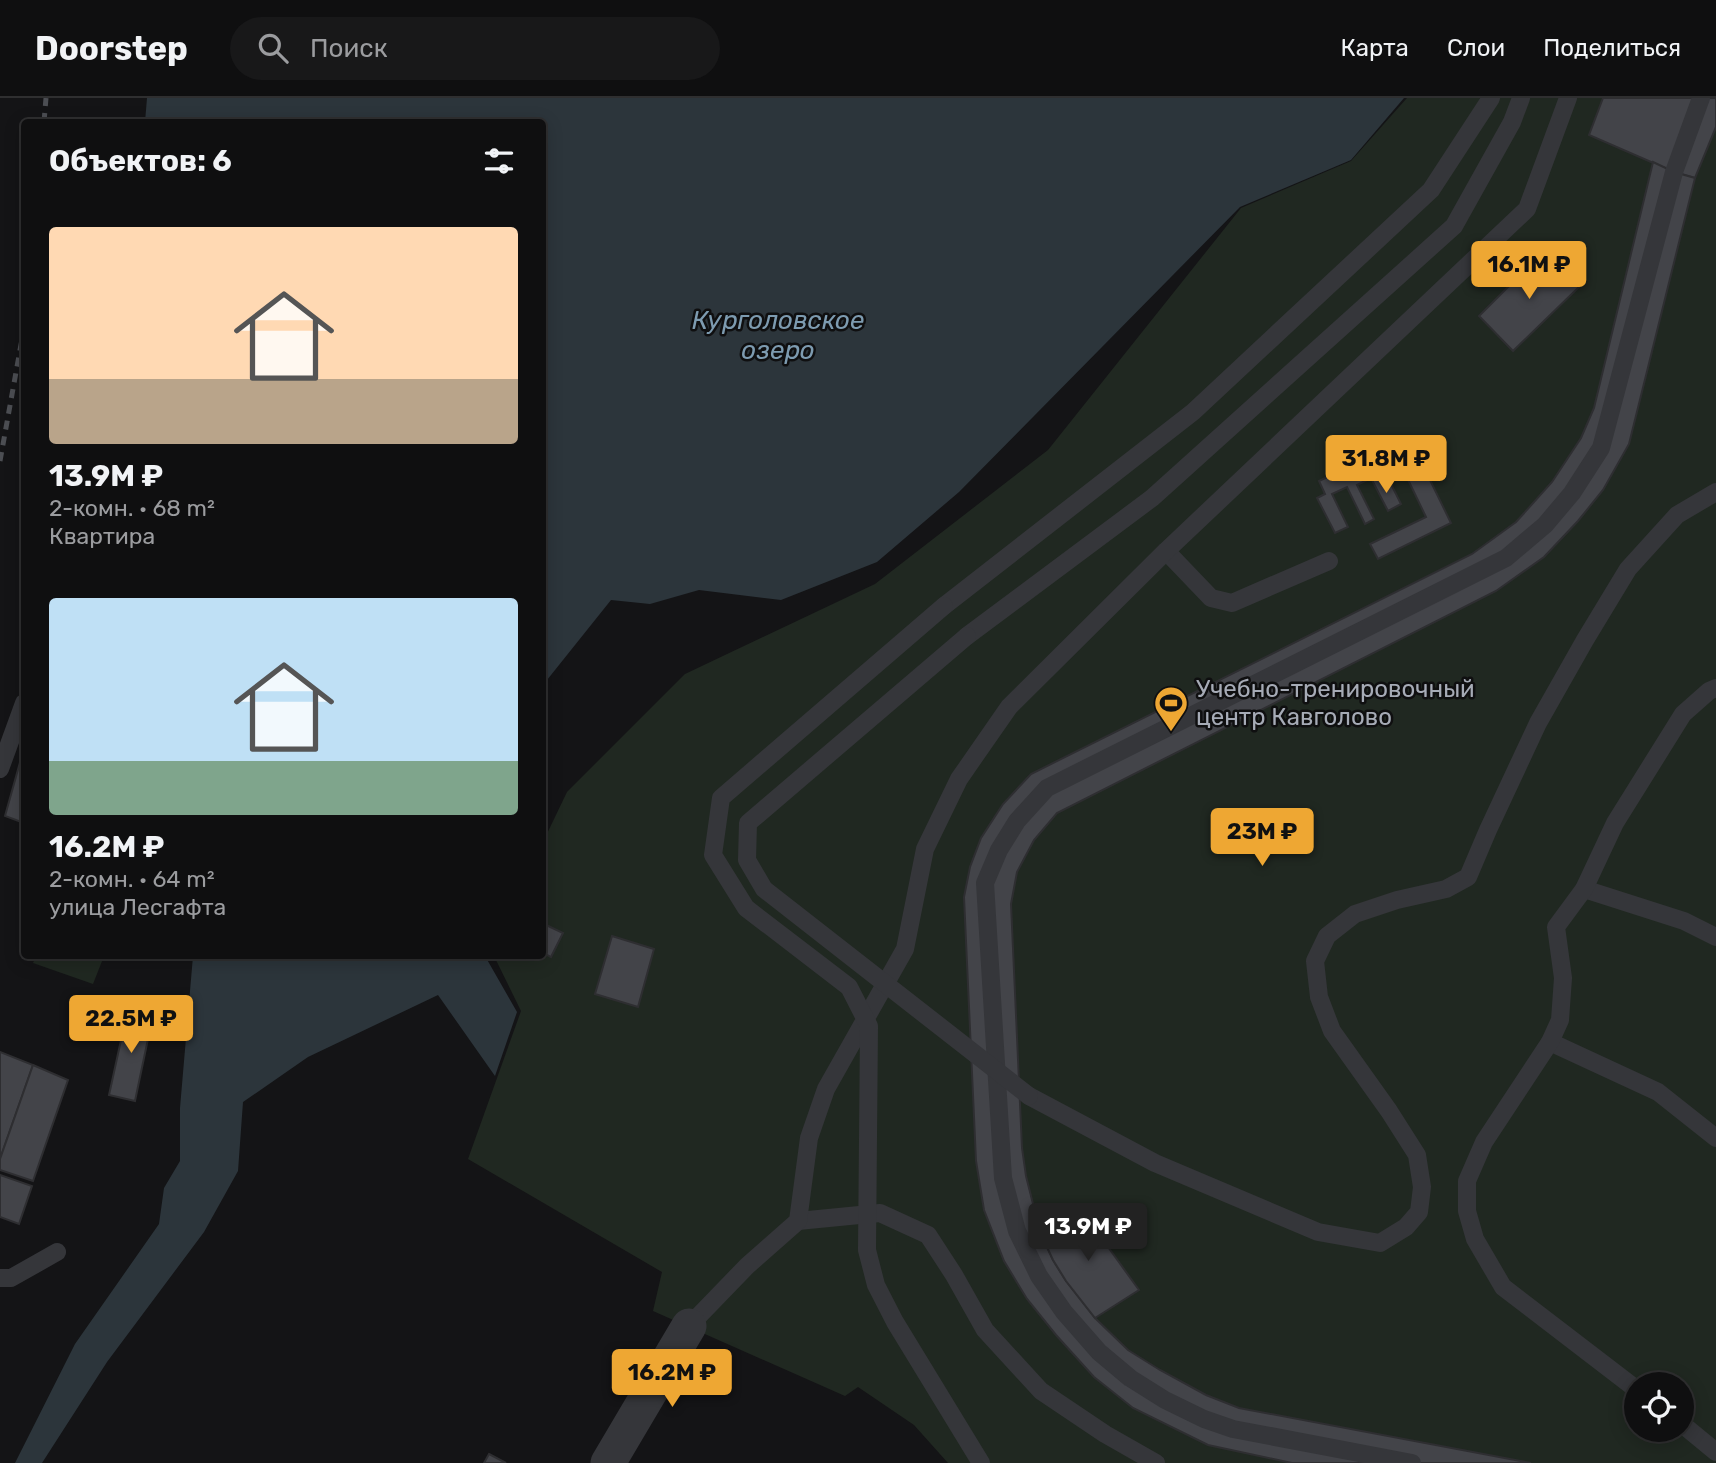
<!DOCTYPE html>
<html lang="ru">
<head>
<meta charset="utf-8">
<style>
  body { margin:0; font-family:Rubik,sans-serif; background:#181819; color:#f1f3f6; height:100vh; display:flex; flex-direction:column; font-size:26px; white-space:nowrap }
  * { box-sizing:border-box; margin:0 }
  p { font-size:23px; color:#9b9c9f }
  .icon { flex:none; width:38px; height:38px; fill:none; stroke:currentColor; stroke-width:2; stroke-linecap:round; stroke-linejoin:round }
  .map { position:relative; flex:1; overflow:hidden }
  .drawer { position:absolute; left:21px; top:21px; width:525px; height:840px; display:flex; flex-direction:column; background:#0f0f10; border-radius:7px; box-shadow:0 4px 18px #0003,0 0 0 2px #2f2f30 }
  .drawer>* { flex:none }
  .controls { position:absolute; left:1624px; top:1274px; display:grid; gap:14px }
  .controls a { display:grid; place-items:center; width:70px; height:70px; border-radius:50%; background:#0f0f10; box-shadow:0 4px 18px #0003,0 0 0 2px #2f2f30; font-size:35px }
  .price { position:absolute; translate:-50% -60px; padding:0 16px; border-radius:7px; background:#eea733; color:#111; font-size:23px; line-height:46px; filter:drop-shadow(0 2px 4px #0008) }
  .price::after { content:''; position:absolute; left:50%; top:42px; width:21px; height:16px; margin-left:-10px; background:inherit; clip-path:polygon(0 0,100% 0,50% 100%) }
  .price.active { background:#222; color:#fff }
  ul { padding:0; list-style:none }
  li { display:grid; align-content:center; gap:14px; height:371px; padding:0 28px }
  li span { display:grid; place-items:center; height:217px; border-radius:7px; color:#555 }
  li>.icon { margin-inline-start:auto }
  span .icon { width:126px; height:126px; fill:#fffc; stroke-width:1 }
  li b { font-size:30px }
  h2 { display:flex; justify-content:space-between; align-items:center; height:84px; padding:0 28px; font-size:30px }
  header { display:flex; align-items:center; gap:42px; box-sizing:border-box; height:98px; padding:0 35px; background:#0f0f10; border-bottom:2px solid #2f2f30 }
  header strong { font-size:33px }
  nav { display:flex; gap:38px; margin-inline-start:auto; font-size:24px }
  .search { width:490px; height:63px; background:#181819; display:flex; align-items:center; gap:18px; box-sizing:border-box; padding:0 24px; border-radius:38px; color:#9b9c9f; font-size:26px }
  .map>svg:first-child { display:block }
  .green { fill:#202821; fill-rule:evenodd }
  .water { fill:#2c353b }
  .building { fill:#434449; stroke:#2e2e31; stroke-width:2 }
  .lines { fill:none; stroke-linecap:round; stroke-linejoin:round }
  .service { stroke:#35363a; stroke-width:18 }
  .minor { stroke:#35363a; stroke-width:35 }
  .rail { stroke:#4c4e53; stroke-width:5; stroke-dasharray:9 7; stroke-linecap:butt }
  .service-bridge { stroke:#35363a; stroke-width:18 }
  .labels { text-anchor:middle; dominant-baseline:central; stroke-width:5; stroke-linejoin:round; paint-order:stroke }
  .poi-label { font-size:24px; fill:#a6abb6; stroke:#0f0f10; text-anchor:start }
  .water-label { font-size:26px; font-style:italic; fill:#7d9bb0; stroke:#0f0f10 }
</style>
</head>
<body>
<header>
<strong>Doorstep</strong>
<div class="search"><svg class="icon" aria-label="search" viewBox="0 0 24 24"><circle cx="10" cy="10" r="6"/><path d="M15 15l6 6"/></svg>Поиск</div>
<nav><a>Карта</a><a>Слои</a><a>Поделиться</a></nav>
</header>
<div class="map">
<svg width="1716" height="1365" viewBox="0 0 1716 1365">
  <rect width="100%" height="100%" fill="#141416"/>
  <g class="green">
    <path d="M1407 0H1716V1365H948L914 1327 858 1289 845 1298 653 1213 662 1174 468 1061 521 913 494 858H542L543 744 567 694 685 576 875 486 1048 352 1241 110 1351 63ZM1636 1286H1682V1332H1636Z"/>
    <path d="M36 858H104L93 886 33 865Z"/>
  </g>
  <g class="water">
    <path d="M147 0H1404L1351 62 1240 109 959 394 877 464 781 502 699 492 650 506 611 502 547 582 543 590 542 24H145Z"/>
    <path d="M193 858H485L517 914 495 978 438 897 308 959 243 1004 238 1073 204 1134 107 1264 42 1365H15L75 1246 159 1126 164 1090 180 1063V1010Z"/>
  </g>
  <g class="building">
    <path d="M1603 0H1716V29L1695 80 1674 74 1589 37Z"/>
    <path d="M1653 64 1674 74 1695 80 1629 346 1603 392 1578 423 1544 459 1496 493 1057 715 1034 742 1017 774 1011 806 1022 1050 1026 1078 1040 1134 1053 1162 1066 1183 1095 1220 1128 1252 1160 1272 1206 1297 1239 1310 1531 1365H1292L1208 1347 1133 1310 1094 1279 1056 1237 1027 1201 1004 1163 984 1112 976 1063 964 799 970 769 981 740 1003 706 1031 676 1472 456 1516 424 1552 384 1581 340 1594 310Z"/>
    <path d="M1544 153 1579 189 1513 253 1479 218Z"/>
    <path d="M1409 339 1451 425 1378 461 1370 446 1426 419 1400 365 1384 372 1401 406 1388 413 1371 380 1357 387 1374 421 1365 426 1347 389 1332 396 1348 429 1335 435 1317 400 1325 396 1319 383Z"/>
    <path d="M24 650V725L5 718Z"/>
    <path d="M542 825 563 835 551 859 542 854Z"/>
    <path d="M612 838 654 851 638 909 595 896Z"/>
    <path d="M128 910 153 917 135 1003 109 997Z"/>
    <path d="M0 954 33 967 0 1061Z"/>
    <path d="M33 967 68 982 33 1083 0 1072V1061Z"/>
    <path d="M0 1077 32 1088 19 1126 0 1119Z"/>
    <path d="M1080 1110 1139 1192 1095 1220 1066 1183 1053 1162 1040 1134Z"/>
    <path d="M489 1356 506 1365H484Z"/>
  </g>
  <g class="lines">
    <g class="service">
      <path d="M1166 453 1211 500 1232 505 1329 463"/>
      <path d="M944 508 1193 314 1431 92 1491 0"/>
      <path d="M967 538 1152 400 1454 128 1512 24 1521 0"/>
      <path d="M0 671 24 605"/>
      <path d="M1584 791 1684 823 1716 839"/>
      <path d="M1550 944 1658 994 1716 1040"/>
      <path d="M1029 998 1155 1065 1318 1134 1380 1145 1406 1129 1419 1114 1422 1089 1417 1057 1389 1013 1332 933 1319 899 1315 863 1327 838 1355 816 1397 802 1446 791 1468 779 1488 732 1538 625 1585 542 1628 471 1677 417 1716 394"/>
      <path d="M798 1123 880 1115 928 1137 954 1177 985 1232 1041 1293 1105 1336 1156 1365"/>
      <path d="M0 1180H11L57 1154"/>
      <path d="M689 1228 747 1168 798 1123 809 1040 826 991 905 851 925 751 959 681 1009 609 1166 453 1527 111 1568 0"/>
      <path d="M1636 1291 1503 1189 1475 1141 1467 1113V1083L1484 1044 1550 944 1560 922 1563 880 1556 829 1584 791 1615 725 1683 616 1709 593 1716 590"/>
      <path d="M1682 1326 1716 1354"/>
      <path d="M1412 1365 1233 1331 1204 1321 1165 1302 1130 1280 1099 1254 1064 1214 1039 1178 1017 1133 1003 1080 985 785 999 752 1017 723 1047 690 1506 460 1545 427 1572 395 1601 350 1674 74 1701 0"/>
    </g>
    <path class="minor" d="M608 1365 689 1228"/>
    <g class="rail">
      <path d="M44 24 46 0"/>
      <path d="M0 363 24 230"/>
    </g>
    <g class="service-bridge">
      <path d="M944 508 721 700 713 757 746 810 849 889 869 928 867 1152 876 1187 895 1224 981 1365"/>
      <path d="M967 538 748 725 747 762 764 791 1029 998"/>
    </g>
  </g>
  <defs>
    <g id="stadium-pin" transform="scale(1.75)"><path d="M0 17L-7.5 6A9.5 9.5 0 1 1 7.5 6Z" fill="#eea733" stroke="#0f0f10"/><path d="M0-5a6.5 5 0 1 0 0 10a6.5 5 0 1 0 0-10ZM-3.5-1.8h7v3.6h-7Z" fill="#111"/></g>
  </defs>
  <g fill-rule="evenodd">
    <use href="#stadium-pin" x="1171" y="605"/>
  </g>
  <g class="labels">
    <g class="poi-label">
      <text x="1196" y="591">Учебно-тренировочный<tspan x="1196" dy="28">центр Кавголово</tspan></text>
    </g>
    <g class="water-label">
      <text x="778" y="222">Курголовское<tspan x="778" dy="30">озеро</tspan></text>
    </g>
  </g>
</svg>
<div class="controls">
<a><svg class="icon" aria-label="locate" viewBox="0 0 24 24"><circle cx="12" cy="12" r="6"/><path d="M12 2v4M12 18v4M2 12h4M18 12h4"/></svg></a>
</div>
<b class="price" style="left:1529px;top:203px">16.1M ₽</b>
<b class="price" style="left:1386px;top:397px">31.8M ₽</b>
<b class="price" style="left:1262px;top:770px">23M ₽</b>
<b class="price" style="left:131px;top:957px">22.5M ₽</b>
<b class="price active" style="left:1088px;top:1165px">13.9M ₽</b>
<b class="price" style="left:672px;top:1311px">16.2M ₽</b>
<section class="drawer">
<h2>Объектов: 6<svg class="icon" aria-label="filters" viewBox="0 0 24 24"><path d="M4 7h16M4 17h16"/><circle cx="9" cy="7" r="2"/><circle cx="15" cy="17" r="2"/></svg></h2>
<ul>
<li><span style="background:linear-gradient(#ffd9b3 70%,#b9a48a 0)"><svg class="icon" aria-label="home" viewBox="0 0 24 24"><path d="M3 11l9-7 9 7M6 9v11h12V9"/></svg></span><div><b>13.9M ₽</b><p>2-комн. · 68 m²</p><p>Квартира</p></div></li>
<li><span style="background:linear-gradient(#bfe0f5 75%,#7fa58c 0)"><svg class="icon" aria-label="home" viewBox="0 0 24 24"><path d="M3 11l9-7 9 7M6 9v11h12V9"/></svg></span><div><b>16.2M ₽</b><p>2-комн. · 64 m²</p><p>улица Лесгафта</p></div></li>
</ul>
</section>
</div>
</body>
</html>
